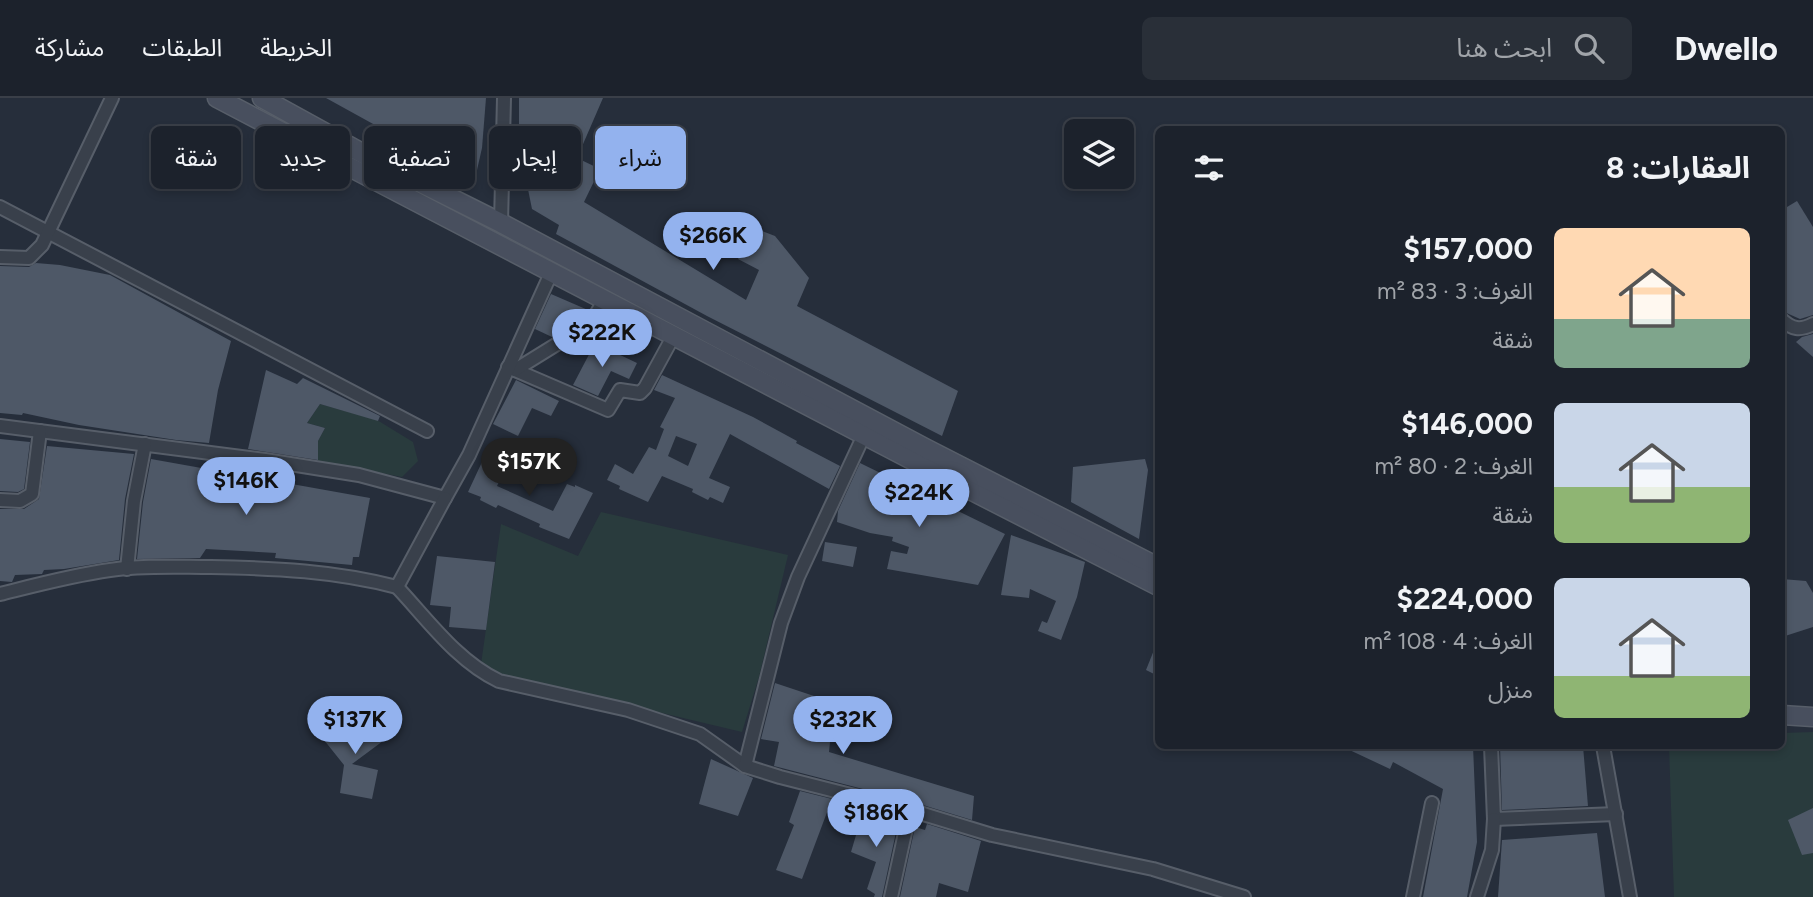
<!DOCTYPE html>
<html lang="ar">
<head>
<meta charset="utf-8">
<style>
  body { margin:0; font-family:Figtree,"Noto Sans Arabic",sans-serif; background:#292f38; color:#f1f3f6; direction:rtl; height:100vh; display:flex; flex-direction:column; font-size:26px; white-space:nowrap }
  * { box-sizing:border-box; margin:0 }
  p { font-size:23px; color:#a0a4a9 }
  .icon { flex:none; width:38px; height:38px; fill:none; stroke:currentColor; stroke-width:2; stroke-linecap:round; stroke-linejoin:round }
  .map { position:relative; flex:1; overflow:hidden; direction:ltr }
  .sheet { position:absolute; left:1155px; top:28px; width:630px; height:623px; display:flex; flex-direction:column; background:#1c222c; border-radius:10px; box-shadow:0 4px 10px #0003,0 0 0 2px #3a3f48; direction:rtl }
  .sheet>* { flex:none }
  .hud { position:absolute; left:21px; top:28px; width:665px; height:63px; direction:rtl; display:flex; gap:14px }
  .fabs { position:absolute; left:1064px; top:21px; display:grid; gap:14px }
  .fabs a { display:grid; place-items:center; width:70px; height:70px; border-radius:10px; background:#1c222c; box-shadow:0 4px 10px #0003,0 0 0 2px #3a3f48; font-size:35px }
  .price { position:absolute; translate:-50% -60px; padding:0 16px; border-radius:24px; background:#93b2ee; color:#111; font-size:23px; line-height:46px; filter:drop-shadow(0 2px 4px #0008) }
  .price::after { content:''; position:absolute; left:50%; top:42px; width:21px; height:16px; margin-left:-10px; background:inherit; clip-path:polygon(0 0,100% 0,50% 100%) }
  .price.current { background:#222; color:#fff }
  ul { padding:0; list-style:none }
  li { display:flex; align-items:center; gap:21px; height:175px; padding:0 35px }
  li span { display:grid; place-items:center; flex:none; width:196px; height:140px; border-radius:10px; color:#555 }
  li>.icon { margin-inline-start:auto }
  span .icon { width:84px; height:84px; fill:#fffc; stroke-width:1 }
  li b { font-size:30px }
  h2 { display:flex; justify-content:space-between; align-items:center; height:84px; padding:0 35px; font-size:30px }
  .pill { padding:0 24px; border-radius:10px; background:#1c222c; box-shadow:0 4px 10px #0003,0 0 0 2px #3a3f48; font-size:24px; line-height:63px }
  .pill.current { background:#93b2ee; color:#111 }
  header { display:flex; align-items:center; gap:42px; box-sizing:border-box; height:98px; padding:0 35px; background:#1c222c; border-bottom:2px solid #3a3f48 }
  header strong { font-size:33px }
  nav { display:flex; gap:38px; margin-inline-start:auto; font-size:24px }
  .search { width:490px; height:63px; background:#292f38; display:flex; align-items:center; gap:18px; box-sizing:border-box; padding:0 24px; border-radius:10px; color:#a0a4a9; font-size:26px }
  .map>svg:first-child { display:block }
  .green { fill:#293b3d }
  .building { fill:#4e5867; fill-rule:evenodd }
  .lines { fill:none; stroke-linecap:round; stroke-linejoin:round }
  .street-casing { stroke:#575e69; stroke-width:16 }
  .secondary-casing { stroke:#575e69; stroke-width:21 }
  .street { stroke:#39404b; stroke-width:12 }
  .secondary { stroke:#484f5e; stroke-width:18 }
</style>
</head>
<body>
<header>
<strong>Dwello</strong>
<div class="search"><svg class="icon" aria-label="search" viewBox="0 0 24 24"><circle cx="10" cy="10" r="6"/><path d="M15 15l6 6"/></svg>ابحث هنا</div>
<nav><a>الخريطة</a><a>الطبقات</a><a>مشاركة</a></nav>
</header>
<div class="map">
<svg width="1813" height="799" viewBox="0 0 1813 799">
  <rect width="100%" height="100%" fill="#262e3b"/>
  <g class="green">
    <path d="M320 306 377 322 413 344 418 363 402 379 318 363V343L325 330 307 325Z"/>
    <path d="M601 414 788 457 759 579 742 634 486 573 481 566 501 426 578 458Z"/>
    <path d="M1813 634V799H1674L1669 648H1782V635Z"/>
  </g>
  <g class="building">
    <path d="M326 0H486L482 50 477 72 471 80Z"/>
    <path d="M519 0H603L577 60 600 71 584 104 746 202 759 172 738 161 752 129 775 138 809 180 797 208 958 293 942 338 707 218 556 136 559 127 532 111 519 47Z"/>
    <path d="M1797 103 1813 129V217L1800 221 1782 213V112Z"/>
    <path d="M36 165 60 167 110 177 231 243 218 292 209 345 176 342 79 327 23 315 22 317 0 315V168L29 169Z"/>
    <path d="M551 196 588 212 585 219 552 239 535 231Z"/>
    <path d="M1813 236V259L1796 244 1802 239Z"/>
    <path d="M595 245 637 265 629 281 611 273 598 298 573 287Z"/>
    <path d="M266 272 297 286 303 280 380 318 378 323 320 306 307 325 325 330 318 343V362L248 351Z"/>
    <path d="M662 277 753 319 797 343 796 345 840 368 829 391 730 336 709 380 730 389 723 405 710 399 708 402 692 394 693 391 662 378 648 404 619 391 620 388 607 382 615 366 633 376 649 349 656 352 664 331 660 329 675 300 654 292ZM676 338 697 346 688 368 668 358Z"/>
    <path d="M516 282 559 303 551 318 532 310 518 338 493 326Z"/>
    <path d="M0 341 30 344 24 391 18 394 0 393Z"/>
    <path d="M47 348 134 356 125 401 119 462 64 471 44 472 42 476 15 477 12 484 0 483V411H24L39 401Z"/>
    <path d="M489 349 511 359 497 388 553 413 567 386 575 389V387L593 395 569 441 539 429 540 426 498 407 496 410 480 402 481 399 468 394Z"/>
    <path d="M151 361 370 400 359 459H353L352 467 275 460 276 455 206 451 200 460 137 461 143 404Z"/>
    <path d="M1145 361 1148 372 1139 441 1071 404 1073 369Z"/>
    <path d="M860 365 1005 436 978 487 887 471 891 453 907 456 909 449 892 443 893 439 870 435 837 424 838 413Z"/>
    <path d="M1011 437 1085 464 1077 499 1061 542 1038 533 1042 523 1047 525 1056 503 1030 491 1029 500 1001 497Z"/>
    <path d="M825 444 857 449 853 469 822 463Z"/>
    <path d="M437 458 495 464 486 532 449 529 451 509 430 507Z"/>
    <path d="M1782 481 1806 483 1813 495V529L1782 539Z"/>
    <path d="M1158 542V578L1146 572Z"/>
    <path d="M775 585 826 602 819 626 831 634 829 654 974 698 972 722 913 704 774 668 779 644 761 641Z"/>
    <path d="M360 615 383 643 352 666 378 672 372 701 340 695 344 667 324 642Z"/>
    <path d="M1341 648H1473L1477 744 1467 799H1423L1443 691 1393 664 1390 671Z"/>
    <path d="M1500 648H1583L1588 708 1502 712Z"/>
    <path d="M711 661 753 680 738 718 699 706Z"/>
    <path d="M800 693 832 701 802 781 776 772 794 727 789 724Z"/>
    <path d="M1813 710V755L1802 757 1788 722Z"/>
    <path d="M862 717 898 725 882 799H874L875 796 867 791 876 764 851 754Z"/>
    <path d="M927 726 981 743 968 794 939 785 936 799H900L915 729 925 732Z"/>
    <path d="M1597 735 1605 799H1498L1502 742Z"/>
  </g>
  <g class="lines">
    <g class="street-casing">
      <g id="street">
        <path d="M0 109 427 333"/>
        <path d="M501 125 504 0"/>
        <path d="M0 159 29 160 42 147 112 0"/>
        <path d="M1782 222C1792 231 1800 233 1813 226"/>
        <path d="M508 269 608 312 620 292 640 295 645 290 674 237"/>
        <path d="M515 272 591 225 605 201"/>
        <path d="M0 328 265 362 359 377 445 400 469 357 552 173"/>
        <path d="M0 402 20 403 32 396 40 333"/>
        <path d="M127 471 134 403 145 346"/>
        <path d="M397 489C428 522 457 563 499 583L628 612 700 636 745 668 780 679 910 712 992 737 1153 771 1244 799"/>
        <path d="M0 496C36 487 73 477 110 472 143 467 178 469 211 469 274 470 336 473 397 489L445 400"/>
        <path d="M1491 648 1494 721 1616 716"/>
        <path d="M1603 648 1630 799"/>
        <path d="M745 668 781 525 798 479 864 337"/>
        <path d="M891 799 910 712"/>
        <path d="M1413 799 1432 705"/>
        <path d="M1477 799 1492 752 1494 721"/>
      </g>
    </g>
    <g class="secondary-casing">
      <g id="secondary">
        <path d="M217 0 933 373 1158 488"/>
        <path d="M262 0 371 60 501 125 925 350 1158 469"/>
        <path d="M1782 617 1813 619"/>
      </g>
    </g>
    <use href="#street" class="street"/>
    <use href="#secondary" class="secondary"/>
  </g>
</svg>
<div class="fabs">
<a><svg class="icon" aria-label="layers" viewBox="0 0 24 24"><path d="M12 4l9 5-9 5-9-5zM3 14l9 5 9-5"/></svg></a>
</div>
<b class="price" style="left:713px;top:174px">$266K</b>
<b class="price" style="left:602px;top:271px">$222K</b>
<b class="price current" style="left:529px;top:400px">$157K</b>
<b class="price" style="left:246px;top:419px">$146K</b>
<b class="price" style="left:919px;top:431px">$224K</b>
<b class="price" style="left:355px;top:658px">$137K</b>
<b class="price" style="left:843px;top:658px">$232K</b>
<b class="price" style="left:876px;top:751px">$186K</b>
<div class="hud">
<a class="pill current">شراء</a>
<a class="pill">إيجار</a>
<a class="pill">تصفية</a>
<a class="pill">جديد</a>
<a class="pill">شقة</a>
</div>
<section class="sheet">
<h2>العقارات: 8<svg class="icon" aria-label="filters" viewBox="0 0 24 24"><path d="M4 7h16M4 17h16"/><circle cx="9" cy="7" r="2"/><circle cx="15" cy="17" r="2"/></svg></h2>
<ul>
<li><span style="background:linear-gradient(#ffd9b3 65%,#7fa58c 0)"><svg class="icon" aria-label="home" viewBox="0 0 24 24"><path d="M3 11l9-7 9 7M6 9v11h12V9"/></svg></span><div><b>$157,000</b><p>الغرف: 3 · 83 m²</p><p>شقة</p></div></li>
<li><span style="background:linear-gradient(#c9d6e8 60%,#8fb573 0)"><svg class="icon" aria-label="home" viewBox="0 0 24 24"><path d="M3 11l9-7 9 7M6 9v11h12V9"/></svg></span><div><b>$146,000</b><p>الغرف: 2 · 80 m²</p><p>شقة</p></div></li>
<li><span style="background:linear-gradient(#c9d6e8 70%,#8fb573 0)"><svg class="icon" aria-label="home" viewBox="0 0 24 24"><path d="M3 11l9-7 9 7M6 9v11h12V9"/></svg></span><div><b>$224,000</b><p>الغرف: 4 · 108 m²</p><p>منزل</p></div></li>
</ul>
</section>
</div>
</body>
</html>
